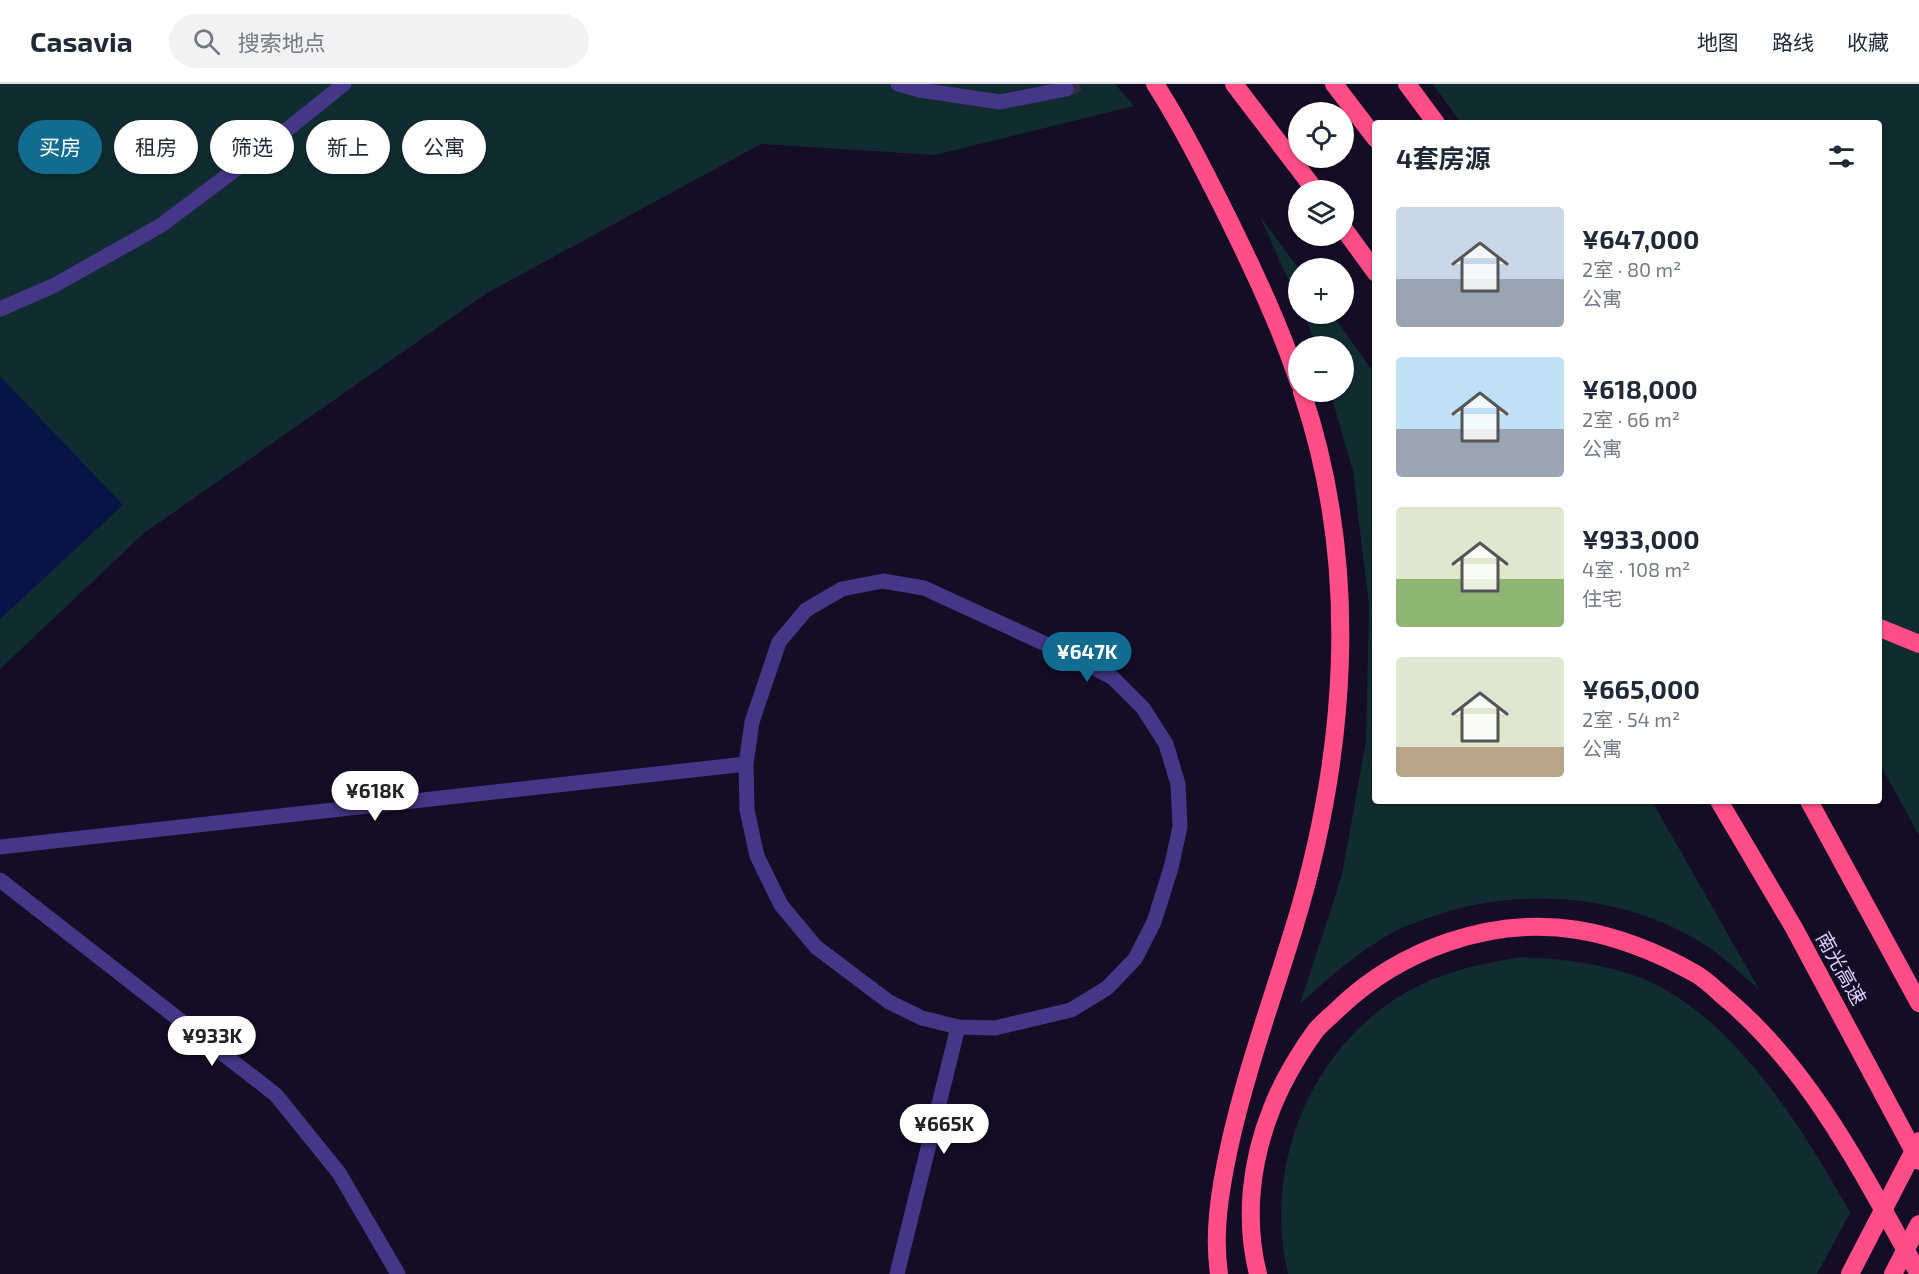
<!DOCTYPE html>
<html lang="zh">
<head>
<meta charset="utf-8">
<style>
  body { margin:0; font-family:"Exo 2","Noto Sans SC",sans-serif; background:#f2f2f3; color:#1f2937; height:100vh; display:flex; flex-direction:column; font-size:22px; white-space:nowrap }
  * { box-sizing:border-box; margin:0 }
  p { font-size:20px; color:#747a83 }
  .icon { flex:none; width:33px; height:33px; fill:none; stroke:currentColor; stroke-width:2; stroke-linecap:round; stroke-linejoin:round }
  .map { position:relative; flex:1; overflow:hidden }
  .sheet { position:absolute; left:1372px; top:36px; width:510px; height:684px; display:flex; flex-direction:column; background:#fff; border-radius:6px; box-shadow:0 2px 4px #0004 }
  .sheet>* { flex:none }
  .guide { position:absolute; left:18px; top:36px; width:570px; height:54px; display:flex; gap:12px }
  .controls { position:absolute; left:1288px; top:18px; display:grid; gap:12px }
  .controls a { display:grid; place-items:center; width:66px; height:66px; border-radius:50%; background:#fff; box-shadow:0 2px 4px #0004; font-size:30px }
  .price { position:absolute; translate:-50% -51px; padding:0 14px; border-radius:21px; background:#fff; color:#222; font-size:20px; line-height:39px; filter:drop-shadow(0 2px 3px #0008) }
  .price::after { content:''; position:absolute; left:50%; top:36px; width:18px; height:14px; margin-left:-9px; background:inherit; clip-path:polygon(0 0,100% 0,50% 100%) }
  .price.current { background:#116c90; color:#fff }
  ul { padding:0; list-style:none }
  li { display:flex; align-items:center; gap:18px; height:150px; padding:0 24px }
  li span { display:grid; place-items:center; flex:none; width:168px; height:120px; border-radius:6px; color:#555 }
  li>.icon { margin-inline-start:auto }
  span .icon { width:72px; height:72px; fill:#fffc; stroke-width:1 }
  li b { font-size:26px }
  h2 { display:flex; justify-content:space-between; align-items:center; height:72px; padding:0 24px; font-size:26px }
  .pill { padding:0 21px; border-radius:27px; background:#fff; box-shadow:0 2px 4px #0004; font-size:21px; line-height:54px }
  .pill.current { background:#116c90; color:#fff }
  header { display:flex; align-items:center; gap:36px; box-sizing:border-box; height:84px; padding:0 30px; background:#fff; border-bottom:2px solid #e0e1e3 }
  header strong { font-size:28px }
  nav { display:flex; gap:33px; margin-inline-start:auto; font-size:21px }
  .search { width:420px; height:54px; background:#f2f2f3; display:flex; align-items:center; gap:15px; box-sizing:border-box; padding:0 21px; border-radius:33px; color:#747a83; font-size:22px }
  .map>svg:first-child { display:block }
  .green { fill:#102c30 }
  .water { fill:#071445 }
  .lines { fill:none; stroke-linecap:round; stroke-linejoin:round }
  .street-tunnel { stroke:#332b47; stroke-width:15; stroke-dasharray:15 8; stroke-linecap:butt }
  .street { stroke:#463687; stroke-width:15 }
  .highway { stroke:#ff4d87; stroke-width:18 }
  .highway-bridge { stroke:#ff4d87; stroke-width:18 }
  .labels { text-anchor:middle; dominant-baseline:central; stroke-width:5; stroke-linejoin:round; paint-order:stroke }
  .street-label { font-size:20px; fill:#ded2ff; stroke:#150d26 }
</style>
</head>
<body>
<header>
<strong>Casavia</strong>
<div class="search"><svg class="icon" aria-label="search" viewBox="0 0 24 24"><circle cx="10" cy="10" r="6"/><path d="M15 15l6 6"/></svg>搜索地点</div>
<nav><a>地图</a><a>路线</a><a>收藏</a></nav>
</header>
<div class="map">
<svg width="1919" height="1190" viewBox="0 0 1919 1190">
  <rect width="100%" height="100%" fill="#150d26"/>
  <g class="green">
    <path d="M0 0H1115L1134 22 935 71 761 60 487 209 144 449 0 585Z"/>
    <path d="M1433 0H1919V751L1880 680V39H1461Z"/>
    <path d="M1259 131 1299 185V219Z"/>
    <path d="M1304 230H1332L1375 290 1376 717H1652L1759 905C1743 892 1727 876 1710 864 1629 810 1522 801 1431 833 1421 837 1410 840 1401 844 1361 865 1332 891 1300 920L1342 791 1366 657 1369 522 1353 387 1330 308H1344V262H1317Z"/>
    <path d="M1521 873C1561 875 1595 878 1633 891 1729 924 1803 1044 1850 1129L1817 1190H1288C1261 1078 1315 952 1420 901 1453 885 1486 879 1521 873Z"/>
  </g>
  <path class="water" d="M0 292 123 421 0 535Z"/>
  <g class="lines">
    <path class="street-tunnel" d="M1066 5 1079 0"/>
    <g class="street">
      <path d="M898 0 920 6 1000 18 1066 5"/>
      <path d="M0 225 53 202 160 142 263 65 344 0"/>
      <path d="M883 497 924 504 1076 574 1113 594 1143 624 1166 660 1178 700 1180 743 1171 784 1154 838 1135 875 1107 904 1071 926 995 944 958 943 922 934 889 918 816 863 781 821 757 772 747 726 746 680 752 638 779 558 806 526 842 505Z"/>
      <path d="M0 763 746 680"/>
      <path d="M0 796 276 1011 339 1089 398 1190"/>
      <path d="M897 1190 958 943"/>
    </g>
    <g class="highway">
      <path d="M1155 0C1182 42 1205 88 1228 134 1254 187 1280 242 1299 299"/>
      <path d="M1234 0 1315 106"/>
      <path d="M1334 0 1376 55"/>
      <path d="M1407 0 1436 39"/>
      <path d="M1344 145 1376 189"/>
      <path d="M1880 544 1919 560"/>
      <path d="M1719 717 1794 844 1919 1077"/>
      <path d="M1809 717 1919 919"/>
      <path d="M1219 1190C1213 1148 1220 1106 1229 1064 1245 990 1271 919 1293 847 1347 672 1361 483 1302 308"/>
      <path d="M1258 1190C1244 1135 1251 1076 1272 1024 1283 996 1298 971 1316 946 1323 938 1332 931 1339 924 1401 865 1492 832 1578 846 1620 853 1659 869 1696 890 1708 897 1718 908 1729 917 1814 990 1865 1094 1919 1190"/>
    </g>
    <g class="highway-bridge">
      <path d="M1850 1190 1919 1057"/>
      <path d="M1893 1190 1919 1140"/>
    </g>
  </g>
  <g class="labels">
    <g class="street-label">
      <text transform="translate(1842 884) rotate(61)">南光高速</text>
    </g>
  </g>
</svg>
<div class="controls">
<a><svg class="icon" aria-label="locate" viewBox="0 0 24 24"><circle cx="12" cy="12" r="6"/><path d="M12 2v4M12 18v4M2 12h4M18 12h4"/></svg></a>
<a><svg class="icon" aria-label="layers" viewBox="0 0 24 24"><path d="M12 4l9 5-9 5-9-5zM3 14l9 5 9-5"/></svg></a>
<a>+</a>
<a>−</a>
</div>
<b class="price current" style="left:1087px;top:599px">¥647K</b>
<b class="price" style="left:375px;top:738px">¥618K</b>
<b class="price" style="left:212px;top:983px">¥933K</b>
<b class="price" style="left:944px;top:1071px">¥665K</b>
<div class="guide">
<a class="pill current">买房</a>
<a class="pill">租房</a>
<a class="pill">筛选</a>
<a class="pill">新上</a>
<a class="pill">公寓</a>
</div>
<section class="sheet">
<h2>4套房源<svg class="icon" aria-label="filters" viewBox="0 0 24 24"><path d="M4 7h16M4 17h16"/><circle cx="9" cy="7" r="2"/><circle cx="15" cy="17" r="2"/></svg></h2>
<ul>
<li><span style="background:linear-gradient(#c9d6e8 60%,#9aa5b1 0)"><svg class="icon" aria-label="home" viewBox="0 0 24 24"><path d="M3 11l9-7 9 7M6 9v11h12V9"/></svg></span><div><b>¥647,000</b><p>2室 · 80 m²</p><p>公寓</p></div></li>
<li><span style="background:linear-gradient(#bfe0f5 60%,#9aa5b1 0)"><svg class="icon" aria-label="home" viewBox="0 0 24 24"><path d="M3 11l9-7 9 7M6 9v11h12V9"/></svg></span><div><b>¥618,000</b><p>2室 · 66 m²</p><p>公寓</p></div></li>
<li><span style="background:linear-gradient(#dfe7d0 60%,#8fb573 0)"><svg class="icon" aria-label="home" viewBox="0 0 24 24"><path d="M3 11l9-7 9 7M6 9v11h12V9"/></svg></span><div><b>¥933,000</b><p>4室 · 108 m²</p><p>住宅</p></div></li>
<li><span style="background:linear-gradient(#dfe7d0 75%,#b9a48a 0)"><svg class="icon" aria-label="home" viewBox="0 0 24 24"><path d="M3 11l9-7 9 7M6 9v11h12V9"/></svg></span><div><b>¥665,000</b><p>2室 · 54 m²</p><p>公寓</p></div></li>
</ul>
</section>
</div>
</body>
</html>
